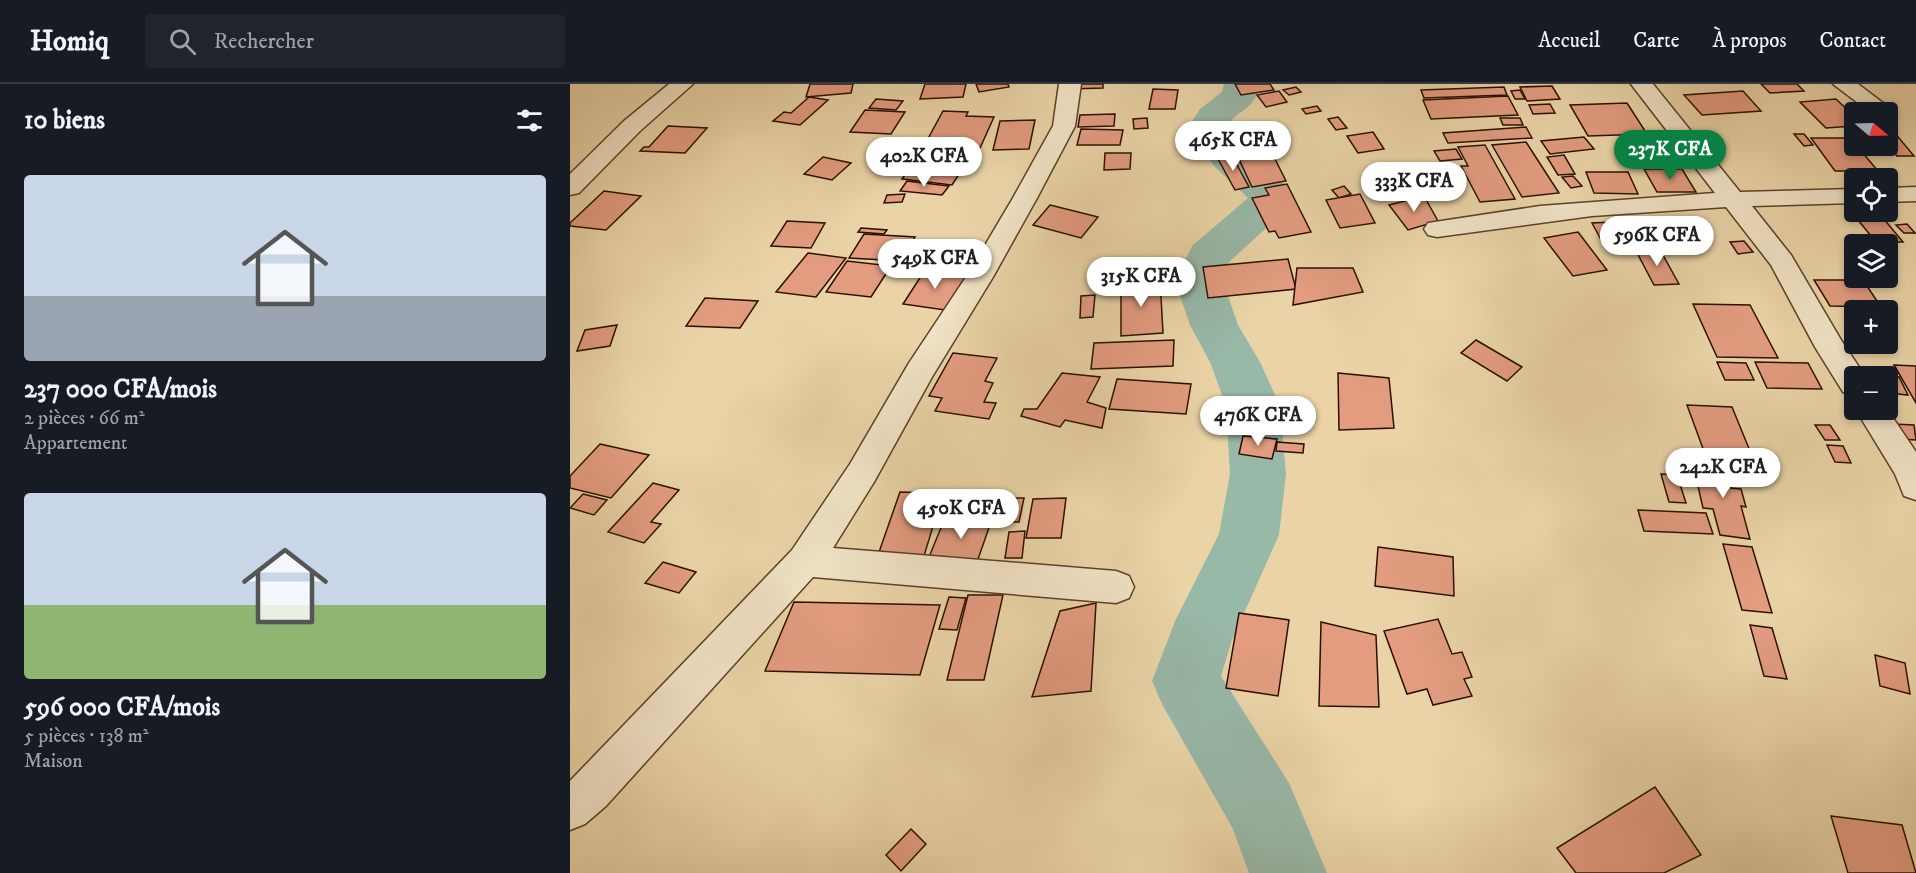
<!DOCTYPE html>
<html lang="fr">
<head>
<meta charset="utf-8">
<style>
  body { margin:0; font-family:"IM FELL DW Pica",serif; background:#20242c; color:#f1f3f6; height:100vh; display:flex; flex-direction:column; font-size:22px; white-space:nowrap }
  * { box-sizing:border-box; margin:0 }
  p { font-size:20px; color:#9ea1a6 }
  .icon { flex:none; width:33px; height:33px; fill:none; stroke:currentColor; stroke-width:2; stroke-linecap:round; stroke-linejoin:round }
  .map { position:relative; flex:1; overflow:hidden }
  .details { display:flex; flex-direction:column; background:#171b24; width:570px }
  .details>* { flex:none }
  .needle { width:39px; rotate:109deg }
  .fabs { position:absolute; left:1274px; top:18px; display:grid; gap:12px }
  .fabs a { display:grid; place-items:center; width:54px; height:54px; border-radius:6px; background:#171b24; box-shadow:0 3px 9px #0003; font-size:30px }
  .price { position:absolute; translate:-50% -51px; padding:0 14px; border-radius:21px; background:#fff; color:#222; font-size:20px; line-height:39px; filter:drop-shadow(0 2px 3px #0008) }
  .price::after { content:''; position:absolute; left:50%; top:36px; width:18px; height:14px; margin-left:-9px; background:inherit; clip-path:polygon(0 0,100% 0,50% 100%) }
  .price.on { background:#0b8043; color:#fff }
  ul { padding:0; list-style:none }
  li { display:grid; align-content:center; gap:12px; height:318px; padding:0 24px }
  li span { display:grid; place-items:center; height:186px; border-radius:6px; color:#555 }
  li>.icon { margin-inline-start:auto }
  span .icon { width:108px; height:108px; fill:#fffc; stroke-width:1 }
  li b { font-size:26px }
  h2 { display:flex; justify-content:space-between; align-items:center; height:72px; padding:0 24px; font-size:26px }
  header { display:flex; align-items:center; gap:36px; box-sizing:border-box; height:84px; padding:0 30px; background:#171b24; border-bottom:2px solid #363941 }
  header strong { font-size:28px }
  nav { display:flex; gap:33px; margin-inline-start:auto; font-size:21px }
  .search { width:420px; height:54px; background:#20242c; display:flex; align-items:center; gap:15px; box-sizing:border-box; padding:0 21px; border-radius:6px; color:#9ea1a6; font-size:22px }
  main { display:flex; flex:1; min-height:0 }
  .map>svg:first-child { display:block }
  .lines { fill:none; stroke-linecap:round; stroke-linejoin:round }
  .river { fill:#98b8a8; fill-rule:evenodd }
  .building { fill:#e39c80; stroke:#2b1000; stroke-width:1.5 }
  .minor-casing { stroke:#5b412a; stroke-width:3 }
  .minor { fill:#f1e3c6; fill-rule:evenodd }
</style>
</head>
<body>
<header>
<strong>Homiq</strong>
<div class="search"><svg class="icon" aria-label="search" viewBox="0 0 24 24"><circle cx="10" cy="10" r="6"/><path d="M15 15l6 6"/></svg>Rechercher</div>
<nav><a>Accueil</a><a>Carte</a><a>À propos</a><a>Contact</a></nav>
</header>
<main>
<section class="details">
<h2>10 biens<svg class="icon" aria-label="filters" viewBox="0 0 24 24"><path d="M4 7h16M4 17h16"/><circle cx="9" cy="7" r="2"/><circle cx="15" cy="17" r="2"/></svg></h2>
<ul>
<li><span style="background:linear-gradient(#c9d6e8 65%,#9aa5b1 0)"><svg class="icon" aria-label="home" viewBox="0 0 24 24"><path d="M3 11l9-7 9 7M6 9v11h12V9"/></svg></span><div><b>237 000 CFA/mois</b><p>2 pièces · 66 m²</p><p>Appartement</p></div></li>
<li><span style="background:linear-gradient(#c9d6e8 60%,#8fb573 0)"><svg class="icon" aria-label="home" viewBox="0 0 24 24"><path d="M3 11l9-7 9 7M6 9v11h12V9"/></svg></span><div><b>596 000 CFA/mois</b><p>5 pièces · 138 m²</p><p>Maison</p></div></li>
</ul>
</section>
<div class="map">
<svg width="1346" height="789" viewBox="0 0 1346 789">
  <rect width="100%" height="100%" fill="#ead4a7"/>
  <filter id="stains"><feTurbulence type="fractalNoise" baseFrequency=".00333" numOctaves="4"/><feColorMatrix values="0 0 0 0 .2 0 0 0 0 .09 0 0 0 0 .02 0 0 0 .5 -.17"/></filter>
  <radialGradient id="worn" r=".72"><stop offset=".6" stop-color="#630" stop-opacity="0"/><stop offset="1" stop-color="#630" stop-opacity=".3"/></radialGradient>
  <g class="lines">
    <path class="river" d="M654 0H690C684 29 667 24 656 44L681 73 718 103 724 112 704 137 659 178 654 192 658 212 668 241 690 278 710 322 716 390 709 451 662 556 651 592 719 699 757 789H679L663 745 592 620 582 597 606 535 649 450 660 390 656 322 640 278 620 241 610 212 608 192 622 162 678 114 644 82 618 44 630 25 652 8Z"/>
  </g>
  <g class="building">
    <path d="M240 0H283L281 9 236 13Z"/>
    <path d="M355 0H396L393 13 350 15Z"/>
    <path d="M406 0H438L439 3 409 8Z"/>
    <path d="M501 0H533V4L500 5Z"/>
    <path d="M665 0H700L704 6 671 11Z"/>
    <path d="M1191 0H1227L1234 7 1200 9Z"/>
    <path d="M982 2 990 15 957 17 950 3Z"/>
    <path d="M726 3 731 8 719 11 713 6Z"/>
    <path d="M934 3 937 11 854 14 851 6Z"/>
    <path d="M583 5 608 6 605 25H579Z"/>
    <path d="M950 6 955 15H945L941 7Z"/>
    <path d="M709 7 717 18 696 23 687 11Z"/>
    <path d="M1173 7 1191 27 1132 31 1114 11Z"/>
    <path d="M938 12 948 31 861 35 853 16Z"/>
    <path d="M239 13 258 16 230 41 203 37 214 28 221 29Z"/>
    <path d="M306 15 333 17 326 26 299 24Z"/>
    <path d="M1266 15 1284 32V42L1256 44 1230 18Z"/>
    <path d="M1057 19 1077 50 1018 52 1000 21Z"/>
    <path d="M980 20 985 29 963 30 959 21Z"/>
    <path d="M747 22 751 27 736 30 732 25Z"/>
    <path d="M295 26 335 28 321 50 280 48Z"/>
    <path d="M373 27 398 28 396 32 424 33 410 64 354 62Z"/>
    <path d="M545 30 544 42 508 43 510 31Z"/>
    <path d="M768 33 777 44 766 46 758 35Z"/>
    <path d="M577 34 578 44 564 45 563 35Z"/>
    <path d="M930 34H950L953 41H933Z"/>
    <path d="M465 36 459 65 423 66 430 37Z"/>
    <path d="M98 42 137 44 115 69 70 67 74 63H79Z"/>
    <path d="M956 43 962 54 878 59 873 49Z"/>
    <path d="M511 45 553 46 550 61H507Z"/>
    <path d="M672 45 673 51 653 52 652 46Z"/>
    <path d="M803 48 814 65 788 69 777 52Z"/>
    <path d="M1317 48H1324L1344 72H1327L1317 59Z"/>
    <path d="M1224 50H1234L1243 61 1234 62Z"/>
    <path d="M1014 53 1024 65 980 70 971 57Z"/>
    <path d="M1241 54H1282L1284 62H1287L1308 87H1265Z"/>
    <path d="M335 56H354L351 63H331Z"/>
    <path d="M956 58 989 109 952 113 922 61Z"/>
    <path d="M915 61 945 115 910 118 891 82H898L888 63Z"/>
    <path d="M1299 62H1315L1320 67H1304Z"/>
    <path d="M886 65 892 75 870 77 864 67Z"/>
    <path d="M701 67 716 97 682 103 668 73Z"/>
    <path d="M535 69H561L560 85 534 86Z"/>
    <path d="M661 70 679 103 665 106 647 73Z"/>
    <path d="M994 71 1005 90 988 91 977 73Z"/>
    <path d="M253 73 281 79 262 96 234 90Z"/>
    <path d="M349 74 381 77 378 81 346 78Z"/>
    <path d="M344 78 393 84 382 101 332 95Z"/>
    <path d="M1074 85H1112L1126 108H1087Z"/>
    <path d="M1016 88H1058L1068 110 1024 109Z"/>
    <path d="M1003 92 1012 102 1001 104 992 93Z"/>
    <path d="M337 97 379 102 372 111 330 107Z"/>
    <path d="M717 100 741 148 709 154 705 147 699 148 682 114 699 111 695 104Z"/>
    <path d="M774 102 781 110 769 114 762 106Z"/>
    <path d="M34 107 71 112 36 146 0 142V139Z"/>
    <path d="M335 110 332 118 314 119 317 111Z"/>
    <path d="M790 110 805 139 770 144 756 116Z"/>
    <path d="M854 112 868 137 838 146 819 121Z"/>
    <path d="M1284 118V128H1308L1333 158H1306L1274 119Z"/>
    <path d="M480 121 528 133 511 154 463 141Z"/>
    <path d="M217 137 255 139 241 164 201 162Z"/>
    <path d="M1064 137 1078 161 1035 163 1022 139Z"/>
    <path d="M1337 140 1345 149H1334L1326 141Z"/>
    <path d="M291 144 317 146 314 150 288 148Z"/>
    <path d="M1008 148 1037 186 1003 192 974 154Z"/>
    <path d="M294 150 345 153 332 177 279 174Z"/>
    <path d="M1174 157 1183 168 1168 170 1160 158Z"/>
    <path d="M1089 164 1109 200 1084 201 1065 165Z"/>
    <path d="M238 169 276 174 246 213 206 208Z"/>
    <path d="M718 175 726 205 638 214 633 183Z"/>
    <path d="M277 177 321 182 301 213 256 208Z"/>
    <path d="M727 184H783L793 208 723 221Z"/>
    <path d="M355 186 396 192 375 226 333 220Z"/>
    <path d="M590 195 593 249 551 252V198Z"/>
    <path d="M1244 196H1293L1311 223 1260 222Z"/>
    <path d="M525 211 523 233 510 234 511 212Z"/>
    <path d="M135 214 188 217 170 244 116 242Z"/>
    <path d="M1123 220 1180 221 1208 274 1147 273Z"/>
    <path d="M47 241 40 262 7 267 15 246Z"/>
    <path d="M604 256 603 282 521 285 524 259Z"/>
    <path d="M906 256 952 283 937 297 891 269Z"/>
    <path d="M383 269 427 274 415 297 423 299 414 318 426 319 419 335 365 327 372 314 359 312Z"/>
    <path d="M1147 278 1176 279 1184 296H1155Z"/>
    <path d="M1185 278 1238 279 1252 305 1197 304Z"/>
    <path d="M1324 281 1346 282V319Z"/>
    <path d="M492 289 530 293 517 318 536 324 532 344 495 336 490 343 451 332 454 325H467Z"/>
    <path d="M768 289 819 294 824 344 769 346Z"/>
    <path d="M1320 292 1329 293 1338 311 1328 310Z"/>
    <path d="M547 295 621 300 616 330 539 325Z"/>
    <path d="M1117 321 1162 323 1182 372 1135 370Z"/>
    <path d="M1323 340 1344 341 1346 356 1331 355Z"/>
    <path d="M1245 341H1260L1270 356H1255Z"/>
    <path d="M673 352 707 355 702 375 669 370Z"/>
    <path d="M707 358 734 360 733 369 706 367Z"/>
    <path d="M30 360 79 371 41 414 0 404V392Z"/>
    <path d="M1257 361 1273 362 1281 379 1265 378Z"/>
    <path d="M1128 375 1154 378 1161 404 1171 405 1176 423 1171 422 1180 455 1150 451 1143 425 1133 424 1127 398 1134 399Z"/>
    <path d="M1091 390 1107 391 1116 419 1099 418Z"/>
    <path d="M83 399 109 406 81 438 91 440 74 459 38 448Z"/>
    <path d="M330 408 373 409 354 472 308 471Z"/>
    <path d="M13 410 37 416 24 431 0 424Z"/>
    <path d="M440 414H454L449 438H435Z"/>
    <path d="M496 414 491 454H456L463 415Z"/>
    <path d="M1068 426 1136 429 1143 450 1074 447Z"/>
    <path d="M375 434 421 438 407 478 359 473Z"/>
    <path d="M455 447 452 474H435L439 448Z"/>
    <path d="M1153 460 1182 463 1202 529 1172 526Z"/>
    <path d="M808 463 883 473 884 512 805 502Z"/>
    <path d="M93 478 126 488 109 509 75 499Z"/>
    <path d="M398 511H433L414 596H377Z"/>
    <path d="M379 513 396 514 387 546 369 545Z"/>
    <path d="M224 518 370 521 350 591 195 587Z"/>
    <path d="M526 519 521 607 462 613 490 527Z"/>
    <path d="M669 529 719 536 708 612 656 604Z"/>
    <path d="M868 535 882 570 892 568 902 593 894 595 902 612 863 621 857 605 837 610 814 547Z"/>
    <path d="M751 538 806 551 809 623 749 622Z"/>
    <path d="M1180 541 1202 544 1217 595 1194 592Z"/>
    <path d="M1305 571 1335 579 1340 610 1310 602Z"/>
    <path d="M1085 703 1131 771 1094 789H1006L987 764Z"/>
    <path d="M1261 732 1332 741 1346 789H1278Z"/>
    <path d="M341 745 356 760 331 787 316 771Z"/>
  </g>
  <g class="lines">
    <g class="minor-casing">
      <g id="minor">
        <path d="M99 0H123L70 47 9 109 0 111V90L54 37Z"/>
        <path d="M489 0H511L505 42 467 114 423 193 362 293 304 398 263 464 546 487 559 492 564 503 559 514 546 519 243 493 36 722 15 740 0 746V697L222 466 280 380 339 279 398 190 443 114 483 42Z"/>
        <path d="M1061 0H1083L1170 108 1284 105V119L1182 122 1221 171 1271 256 1295 292H1284V311L1273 308 1245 263 1201 181 1156 123 1022 132 867 153 858 151 854 145 858 139 970 122 1145 109Z"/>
        <path d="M1263 0H1288L1325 28 1322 33 1317 34V28H1300Z"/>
        <path d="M1346 103V117L1317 118V104Z"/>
        <path d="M1317 325 1346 368V416L1334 412 1325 390 1286 326Z"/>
      </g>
    </g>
    <use href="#minor" class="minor"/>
  </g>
  <rect width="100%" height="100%" filter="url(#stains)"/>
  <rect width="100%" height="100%" fill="url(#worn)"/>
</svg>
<div class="fabs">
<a><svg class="needle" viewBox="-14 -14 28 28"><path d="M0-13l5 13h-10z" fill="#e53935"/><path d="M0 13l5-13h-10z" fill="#9ea1a6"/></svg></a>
<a><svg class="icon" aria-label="locate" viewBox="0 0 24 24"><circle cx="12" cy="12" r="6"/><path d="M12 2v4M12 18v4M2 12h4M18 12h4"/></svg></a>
<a><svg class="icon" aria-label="layers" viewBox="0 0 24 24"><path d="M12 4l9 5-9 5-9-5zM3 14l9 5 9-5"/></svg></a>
<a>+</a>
<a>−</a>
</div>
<b class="price" style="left:663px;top:88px">465K CFA</b>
<b class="price on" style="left:1100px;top:97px">237K CFA</b>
<b class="price" style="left:354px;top:104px">402K CFA</b>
<b class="price" style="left:844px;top:129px">333K CFA</b>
<b class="price" style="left:1087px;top:183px">596K CFA</b>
<b class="price" style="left:365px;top:206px">549K CFA</b>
<b class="price" style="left:571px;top:224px">315K CFA</b>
<b class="price" style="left:688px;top:363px">476K CFA</b>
<b class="price" style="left:1153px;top:415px">242K CFA</b>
<b class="price" style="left:391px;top:456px">450K CFA</b>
</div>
</main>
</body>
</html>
